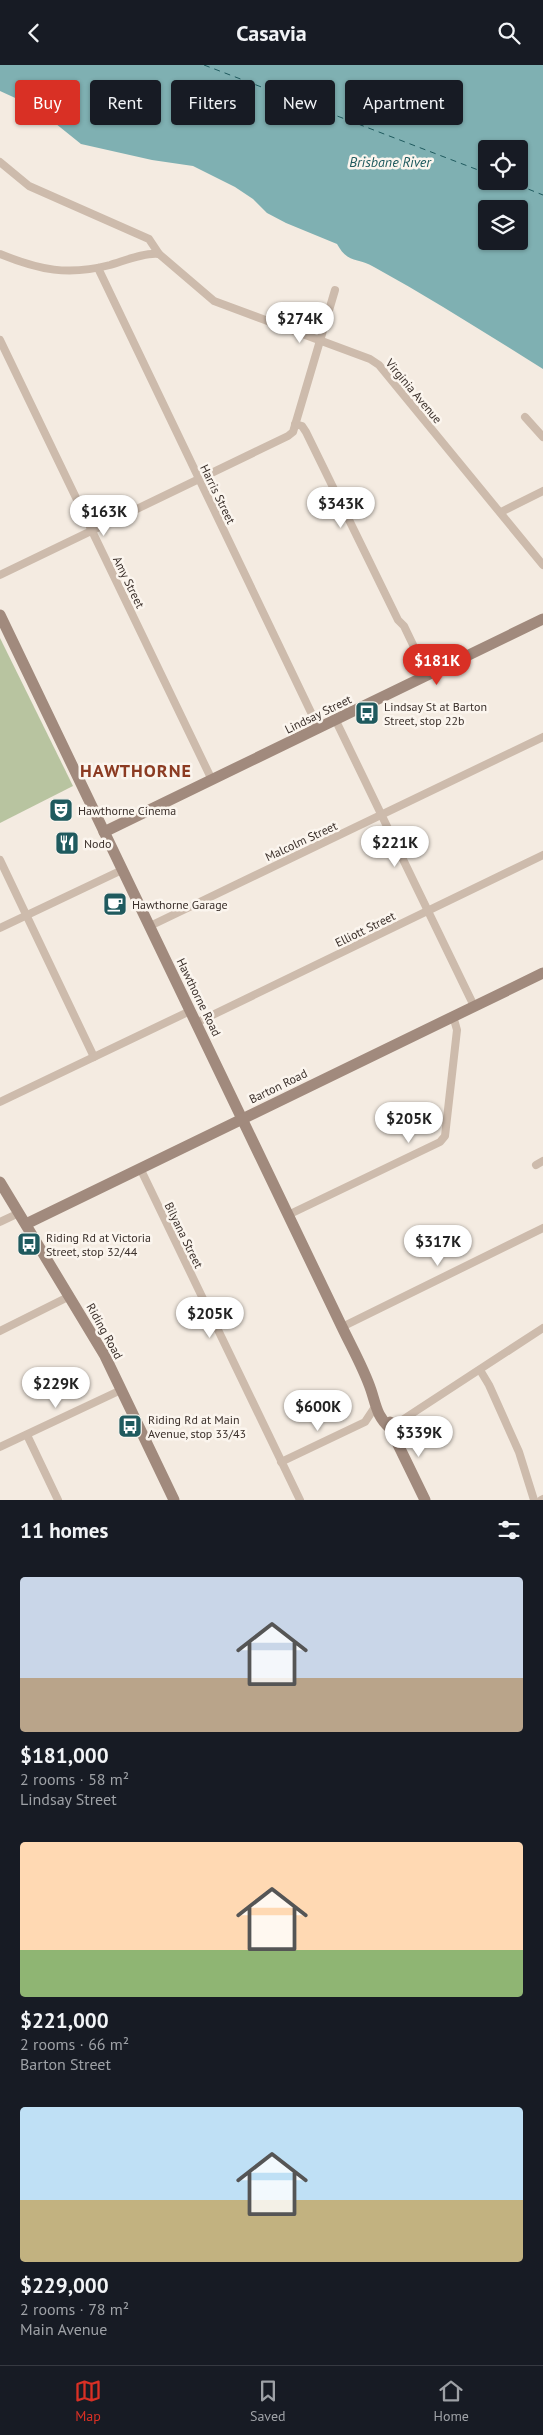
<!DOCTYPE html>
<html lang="en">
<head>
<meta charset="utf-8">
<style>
  body { margin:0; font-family:"PT Sans",sans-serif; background:#20242c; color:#f1f3f6; height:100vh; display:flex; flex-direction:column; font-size:19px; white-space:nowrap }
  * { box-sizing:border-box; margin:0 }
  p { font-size:16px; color:#9ea1a6 }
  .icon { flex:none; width:28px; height:28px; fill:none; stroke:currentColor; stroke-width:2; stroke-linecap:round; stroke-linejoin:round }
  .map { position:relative; height:1435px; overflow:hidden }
  .sheet { display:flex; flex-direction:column; background:#171b24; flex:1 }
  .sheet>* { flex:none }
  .top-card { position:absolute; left:15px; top:15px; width:514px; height:45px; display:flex; gap:10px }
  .controls { position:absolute; left:478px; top:75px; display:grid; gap:10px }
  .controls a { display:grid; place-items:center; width:50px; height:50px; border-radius:5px; background:#171b24; box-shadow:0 1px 4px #0004; font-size:25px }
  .price { position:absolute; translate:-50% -42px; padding:0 11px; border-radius:18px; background:#fff; color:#222; font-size:16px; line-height:32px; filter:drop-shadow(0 1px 2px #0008) }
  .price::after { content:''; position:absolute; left:50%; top:30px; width:15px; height:11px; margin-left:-8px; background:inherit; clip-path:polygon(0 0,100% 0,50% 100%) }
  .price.selected { background:#d93025; color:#fff }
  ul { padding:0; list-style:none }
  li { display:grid; align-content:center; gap:10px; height:265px; padding:0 20px }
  li span { display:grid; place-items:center; height:155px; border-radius:5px; color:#555 }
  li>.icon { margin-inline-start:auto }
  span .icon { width:90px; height:90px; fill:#fffc; stroke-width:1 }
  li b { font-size:21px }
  h2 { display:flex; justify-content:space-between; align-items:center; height:60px; padding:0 20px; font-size:21px }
  .chip { padding:0 18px; border-radius:5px; background:#171b24; box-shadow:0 1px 4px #0004; font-size:18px; line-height:45px }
  .chip.selected { background:#d93025; color:#fff }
  header { display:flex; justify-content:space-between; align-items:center; height:65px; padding:0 20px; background:#171b24; font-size:22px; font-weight:600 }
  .tabs { display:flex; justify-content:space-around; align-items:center; height:70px; border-top:1px solid #363941; background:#171b24; font-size:14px; color:#9ea1a6 }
  .tabs a { display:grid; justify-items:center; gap:2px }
  .tabs .selected { color:#d93025 }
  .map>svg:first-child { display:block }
  .green { fill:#b8c4a0 }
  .water { fill:#7fb0b2; fill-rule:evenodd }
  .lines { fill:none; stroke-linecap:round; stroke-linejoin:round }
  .ferry { stroke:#1f5a5e; stroke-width:1; stroke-dasharray:6 5; stroke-linecap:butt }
  .street { stroke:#cdbbac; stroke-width:8 }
  .secondary { stroke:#a18a7d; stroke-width:11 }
  .labels { text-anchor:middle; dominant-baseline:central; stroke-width:5; stroke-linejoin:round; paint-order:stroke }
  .street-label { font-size:12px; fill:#3b302b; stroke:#fbf5ee }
  .poi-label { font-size:12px; fill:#3b302b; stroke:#fbf5ee; text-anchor:start }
  .water-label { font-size:14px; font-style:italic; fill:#1f5a5e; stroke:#fbf5ee }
  .district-label { font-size:18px; font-weight:bold; letter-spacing:1px; fill:#8c3b22; stroke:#fbf5ee }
</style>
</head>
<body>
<header><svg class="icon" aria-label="back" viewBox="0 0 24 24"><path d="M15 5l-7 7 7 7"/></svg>Casavia<svg class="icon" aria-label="search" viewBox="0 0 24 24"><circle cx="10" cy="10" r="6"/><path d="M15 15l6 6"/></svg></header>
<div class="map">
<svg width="543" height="1435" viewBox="0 0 543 1435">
  <rect width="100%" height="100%" fill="#f4ebe1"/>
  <path class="green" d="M0 573 73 721 0 758Z"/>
  <path class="water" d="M0 0H543V304C487 269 432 234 374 202 357 192 348 199 337 179L286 158 267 148 253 134 235 122 193 101 152 95 81 79 35 42 0 26ZM486 84H519V116H486ZM486 144H519V176H486Z"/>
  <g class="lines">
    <g class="ferry">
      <path d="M204 0 486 108"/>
      <path d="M508 116 543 130"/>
    </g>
    <g class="street">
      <path d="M0 97 29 121 149 174 159 189"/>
      <path d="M0 189C39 205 68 211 110 200 124 196 145 187 159 189L214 236 370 294 379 300 543 500"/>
      <path d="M98 203 319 664"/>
      <path d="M0 275 212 715"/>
      <path d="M525 352 543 372"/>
      <path d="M295 359 302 361 306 367 398 555 404 561 428 611"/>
      <path d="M501 447 543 426"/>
      <path d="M0 510 288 371 293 367 335 225"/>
      <path d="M336 656 474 941"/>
      <path d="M0 795 94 992"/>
      <path d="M150 861 543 672"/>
      <path d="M0 863 122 805"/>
      <path d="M196 958 543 790"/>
      <path d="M0 1037 190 946"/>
      <path d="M536 1100 543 1096"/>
      <path d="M140 1103 300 1435"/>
      <path d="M288 1150 440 1077 445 1071 457 965 453 951"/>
      <path d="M0 1157 19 1148"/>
      <path d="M342 1262 543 1163"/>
      <path d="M0 1266 70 1231"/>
      <path d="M480 1305 489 1320 519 1387 534 1435"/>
      <path d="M390 1363 543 1263"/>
      <path d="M27 1370 58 1435"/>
      <path d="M0 1382 121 1325"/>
      <path d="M281 1397 365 1357 375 1342"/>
      <path d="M541 1435 543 1434"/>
    </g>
    <g class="secondary">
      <path d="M0 550 342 1262C352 1283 364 1304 371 1325 376 1340 377 1352 390 1363"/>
      <path d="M104 767 543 554"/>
      <path d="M0 1117 105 1291 174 1435"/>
      <path d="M26 1159 543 908"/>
      <path d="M390 1357V1363L425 1435"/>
    </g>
  </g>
  <defs>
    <g id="bus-square" transform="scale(1.25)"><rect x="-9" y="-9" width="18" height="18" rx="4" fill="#1f5a5e" stroke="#fbf5ee"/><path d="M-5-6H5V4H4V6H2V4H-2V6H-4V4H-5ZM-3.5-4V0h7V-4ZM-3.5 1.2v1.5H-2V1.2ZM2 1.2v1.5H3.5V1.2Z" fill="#fff"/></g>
    <g id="theatre-square" transform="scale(1.25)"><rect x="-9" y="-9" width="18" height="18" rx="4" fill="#1f5a5e" stroke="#fbf5ee"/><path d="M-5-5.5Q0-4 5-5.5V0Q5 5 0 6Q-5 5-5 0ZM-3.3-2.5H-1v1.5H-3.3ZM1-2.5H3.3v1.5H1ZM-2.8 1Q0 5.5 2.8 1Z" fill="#fff"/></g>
    <g id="restaurant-square" transform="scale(1.25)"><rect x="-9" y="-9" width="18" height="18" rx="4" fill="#1f5a5e" stroke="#fbf5ee"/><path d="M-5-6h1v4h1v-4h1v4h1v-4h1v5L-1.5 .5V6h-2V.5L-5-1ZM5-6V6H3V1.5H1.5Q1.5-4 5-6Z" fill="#fff"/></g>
    <g id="cafe-square" transform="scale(1.25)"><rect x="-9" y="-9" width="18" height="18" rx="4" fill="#1f5a5e" stroke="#fbf5ee"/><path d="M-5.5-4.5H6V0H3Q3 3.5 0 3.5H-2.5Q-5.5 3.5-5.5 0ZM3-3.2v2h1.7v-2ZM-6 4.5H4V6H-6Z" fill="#fff"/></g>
  </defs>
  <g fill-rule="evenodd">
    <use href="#bus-square" x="367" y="648"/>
    <use href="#theatre-square" x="61" y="745"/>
    <use href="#restaurant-square" x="67" y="778"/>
    <use href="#cafe-square" x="115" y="839"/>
    <use href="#bus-square" x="29" y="1179"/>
    <use href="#bus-square" x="130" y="1361"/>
  </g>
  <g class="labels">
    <g class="street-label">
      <text transform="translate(414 326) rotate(50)">Virginia Avenue</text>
      <text transform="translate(218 429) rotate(64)">Harris Street</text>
      <text transform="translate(129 517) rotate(64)">Amy Street</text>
      <text transform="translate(318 649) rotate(-26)">Lindsay Street</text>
      <text transform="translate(301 776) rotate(-25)">Malcolm Street</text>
      <text transform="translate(365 864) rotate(-26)">Elliott Street</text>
      <text transform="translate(199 932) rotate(64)">Hawthorne Road</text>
      <text transform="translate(278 1021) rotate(-26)">Barton Road</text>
      <text transform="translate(184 1170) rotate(64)">Bilyana Street</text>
      <text transform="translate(105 1266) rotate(61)">Riding Road</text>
    </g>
    <g class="poi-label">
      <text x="384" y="641">Lindsay St at Barton<tspan x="384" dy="14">Street, stop 22b</tspan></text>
      <text x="78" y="745">Hawthorne Cinema</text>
      <text x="84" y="778">Nodo</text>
      <text x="132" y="839">Hawthorne Garage</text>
      <text x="46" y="1172">Riding Rd at Victoria<tspan x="46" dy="14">Street, stop 32/44</tspan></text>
      <text x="148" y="1354">Riding Rd at Main<tspan x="148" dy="14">Avenue, stop 33/43</tspan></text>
    </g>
    <g class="water-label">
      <text x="390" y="97">Brisbane River</text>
    </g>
    <g class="district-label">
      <text x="136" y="705">HAWTHORNE</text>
    </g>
  </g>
</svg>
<div class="controls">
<a><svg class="icon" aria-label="locate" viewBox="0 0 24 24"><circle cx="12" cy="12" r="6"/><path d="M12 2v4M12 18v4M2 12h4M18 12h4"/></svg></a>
<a><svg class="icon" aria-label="layers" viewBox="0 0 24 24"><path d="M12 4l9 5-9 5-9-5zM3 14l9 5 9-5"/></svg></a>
</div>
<b class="price" style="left:300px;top:279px">$274K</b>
<b class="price" style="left:341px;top:464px">$343K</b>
<b class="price" style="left:104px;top:472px">$163K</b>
<b class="price selected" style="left:437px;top:621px">$181K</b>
<b class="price" style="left:395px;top:803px">$221K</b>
<b class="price" style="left:409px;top:1079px">$205K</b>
<b class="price" style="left:438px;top:1202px">$317K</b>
<b class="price" style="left:210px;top:1274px">$205K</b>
<b class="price" style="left:56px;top:1344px">$229K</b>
<b class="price" style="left:318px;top:1367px">$600K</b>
<b class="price" style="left:419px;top:1393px">$339K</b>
<div class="top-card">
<a class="chip selected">Buy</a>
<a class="chip">Rent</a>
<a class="chip">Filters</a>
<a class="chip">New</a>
<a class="chip">Apartment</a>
</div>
</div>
<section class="sheet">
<h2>11 homes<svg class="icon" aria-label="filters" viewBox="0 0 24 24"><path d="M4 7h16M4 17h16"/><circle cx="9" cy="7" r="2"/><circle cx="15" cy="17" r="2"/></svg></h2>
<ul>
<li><span style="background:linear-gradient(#c9d6e8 65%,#b9a48a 0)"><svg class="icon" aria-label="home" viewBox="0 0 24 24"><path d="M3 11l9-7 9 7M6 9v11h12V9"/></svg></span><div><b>$181,000</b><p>2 rooms · 58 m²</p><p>Lindsay Street</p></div></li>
<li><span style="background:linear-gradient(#ffd9b3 70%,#8fb573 0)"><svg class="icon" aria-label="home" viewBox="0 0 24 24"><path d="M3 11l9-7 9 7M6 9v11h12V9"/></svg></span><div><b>$221,000</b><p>2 rooms · 66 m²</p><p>Barton Street</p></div></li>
<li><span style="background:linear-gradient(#bfe0f5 60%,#c2b280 0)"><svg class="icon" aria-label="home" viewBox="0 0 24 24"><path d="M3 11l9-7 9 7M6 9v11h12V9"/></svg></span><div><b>$229,000</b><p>2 rooms · 78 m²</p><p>Main Avenue</p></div></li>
</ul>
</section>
<nav class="tabs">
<a class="selected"><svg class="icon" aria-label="map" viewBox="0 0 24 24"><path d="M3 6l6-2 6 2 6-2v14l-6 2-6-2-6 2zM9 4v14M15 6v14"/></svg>Map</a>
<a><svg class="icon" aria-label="saved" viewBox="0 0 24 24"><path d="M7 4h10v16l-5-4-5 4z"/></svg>Saved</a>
<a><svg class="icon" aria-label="home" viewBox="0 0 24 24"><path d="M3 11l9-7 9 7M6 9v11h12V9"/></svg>Home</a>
</nav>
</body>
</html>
